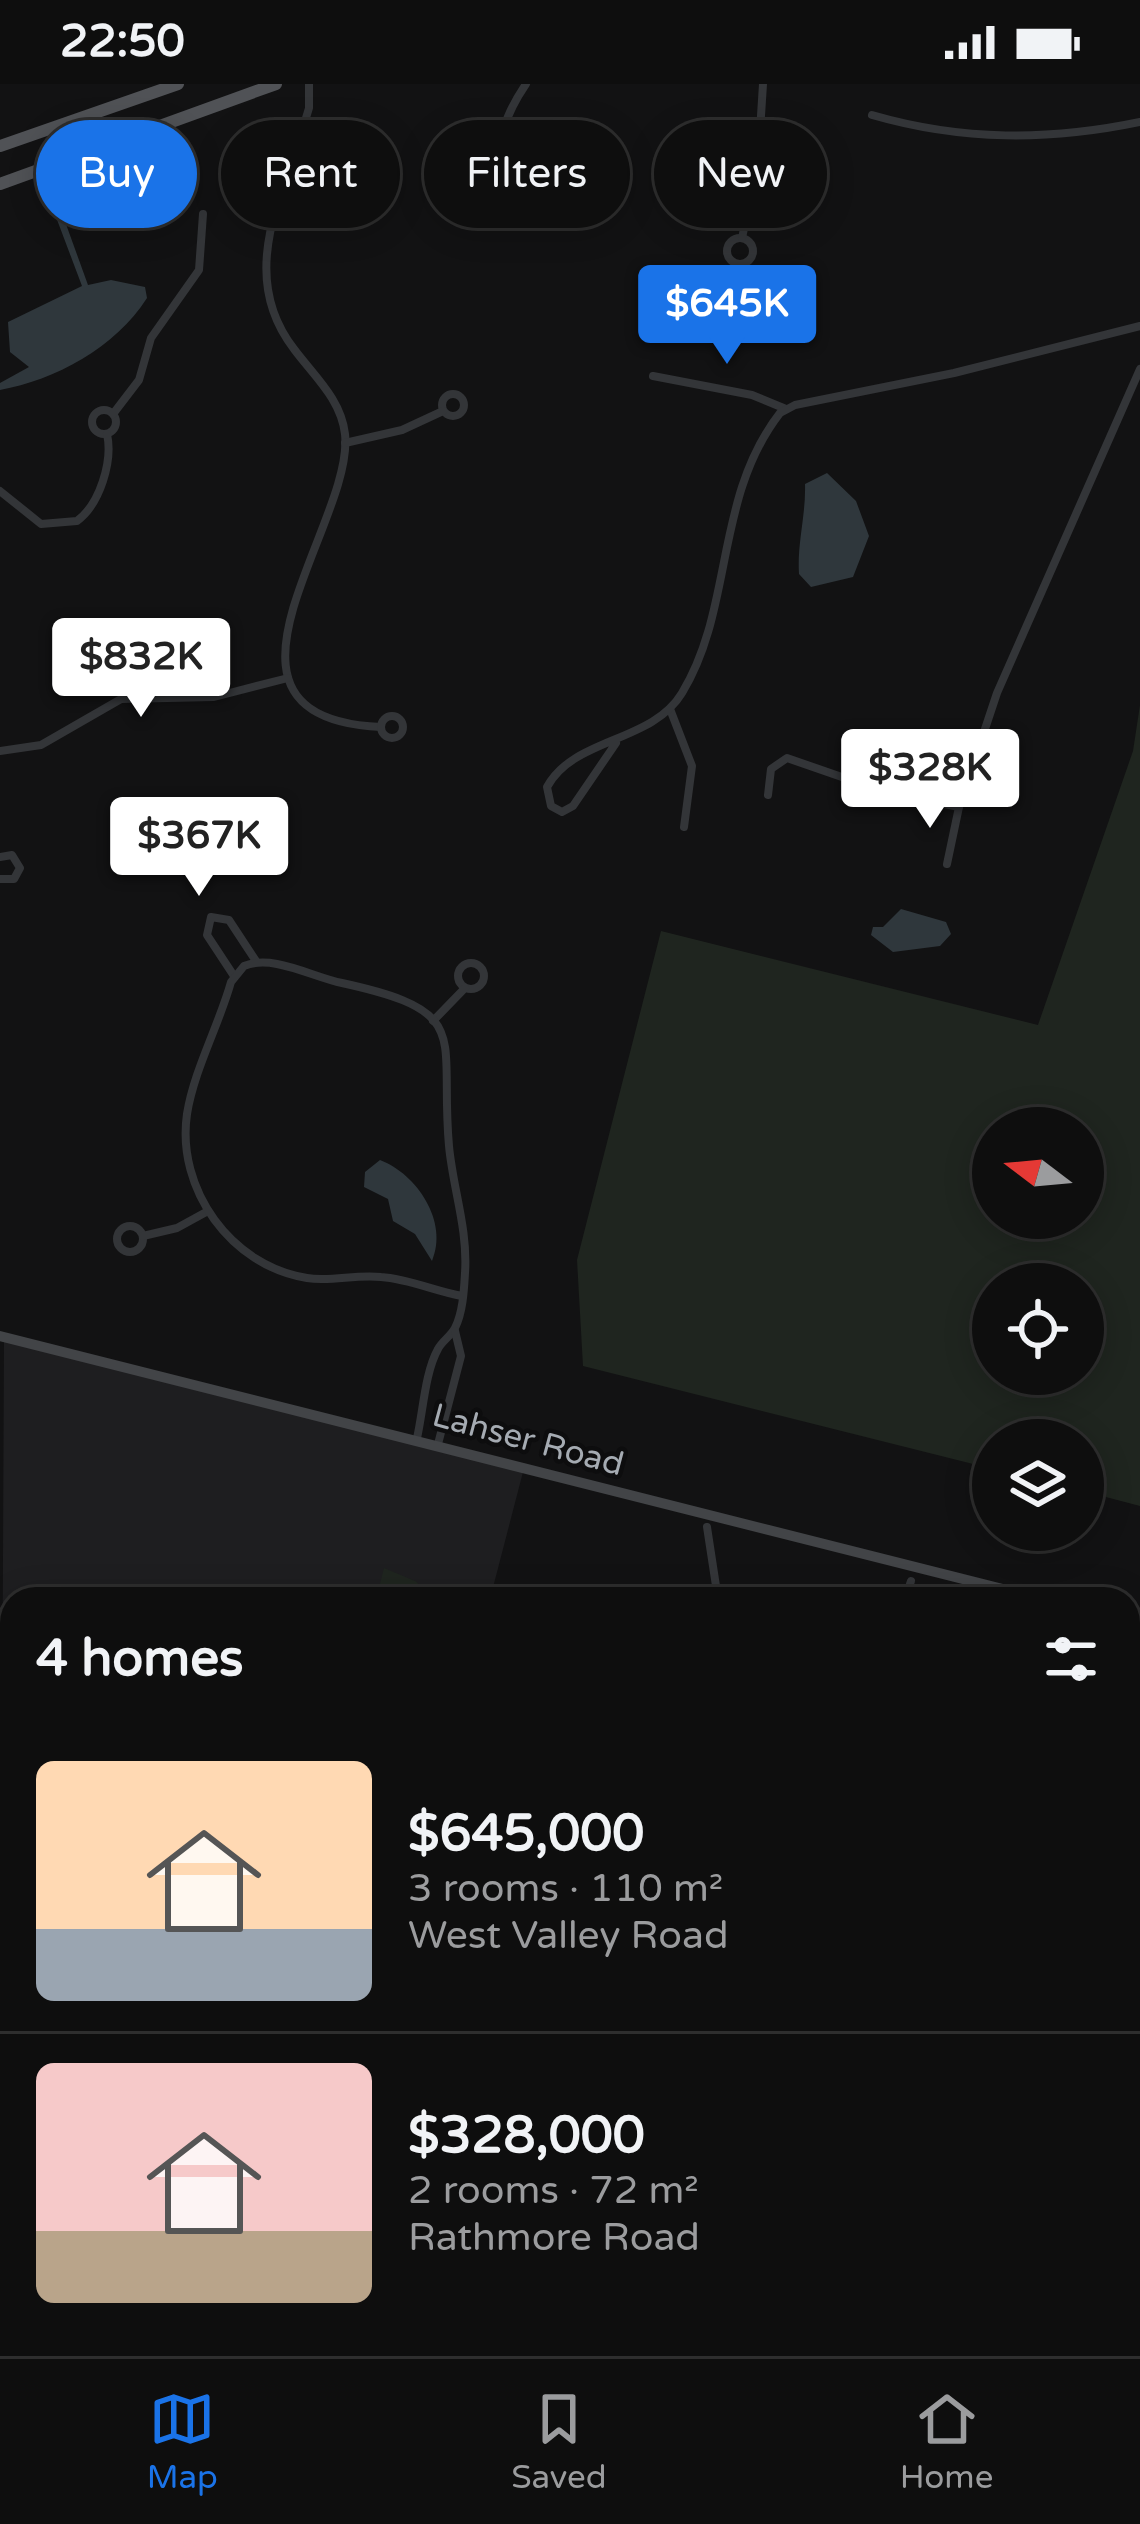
<!DOCTYPE html>
<html lang="en">
<head>
<meta charset="utf-8">
<style>
  body { margin:0; font-family:"Varela Round",sans-serif; background:#1c1c1c; color:#f1f3f6; height:100vh; display:flex; flex-direction:column; font-size:45px; white-space:nowrap }
  * { box-sizing:border-box; margin:0 }
  p { font-size:39px; color:#9b9c9e }
  .icon { flex:none; width:66px; height:66px; fill:none; stroke:currentColor; stroke-width:2; stroke-linecap:round; stroke-linejoin:round }
  .map { position:relative; flex:1; overflow:hidden }
  .drawer { position:absolute; left:0px; top:1503px; width:1140px; height:771px; display:flex; flex-direction:column; background:#0e0e0e; border-radius:36px 36px 0 0; box-shadow:0 6px 30px #0003,0 0 0 3px #2e2e2e }
  .drawer>* { flex:none }
  .top-card { position:absolute; left:36px; top:36px; width:1068px; height:108px; display:flex; gap:24px }
  .needle { width:78px; rotate:286deg }
  .tools { position:absolute; left:972px; top:1023px; display:grid; gap:24px }
  .tools a { display:grid; place-items:center; width:132px; height:132px; border-radius:50%; background:#0e0e0e; box-shadow:0 6px 30px #0003,0 0 0 3px #2e2e2e; font-size:60px }
  .price { position:absolute; translate:-50% -102px; padding:0 27px; border-radius:12px; background:#fff; color:#222; font-size:39px; line-height:78px; filter:drop-shadow(0 3px 6px #0008) }
  .price::after { content:''; position:absolute; left:50%; top:72px; width:36px; height:27px; margin-left:-18px; background:inherit; clip-path:polygon(0 0,100% 0,50% 100%) }
  .price.on { background:#1a73e8; color:#fff }
  ul { padding:0; list-style:none }
  li { display:flex; align-items:center; gap:36px; height:300px; padding:0 36px }
  li+li { border-top:3px solid #2e2e2e }
  li span { display:grid; place-items:center; flex:none; width:336px; height:240px; border-radius:18px; color:#555 }
  li>.icon { margin-inline-start:auto }
  span .icon { width:144px; height:144px; fill:#fffc; stroke-width:1 }
  li b { font-size:51px }
  h2 { display:flex; justify-content:space-between; align-items:center; height:144px; padding:0 36px; font-size:51px }
  .chip { padding:0 42px; border-radius:54px; background:#0e0e0e; box-shadow:0 6px 30px #0003,0 0 0 3px #2e2e2e; font-size:42px; line-height:108px }
  .chip.on { background:#1a73e8; color:#fff }
  .status { display:flex; justify-content:space-between; align-items:center; height:84px; padding:0 60px; background:#0e0e0e; direction:ltr }
  .status svg { height:33px; fill:currentColor }
  .tab-bar { display:flex; justify-content:space-around; align-items:center; height:168px; border-top:3px solid #2e2e2e; background:#0e0e0e; font-size:33px; color:#9b9c9e }
  .tab-bar a { display:grid; justify-items:center; gap:6px }
  .tab-bar .on { color:#1a73e8 }
  .map>svg:first-child { display:block }
  .built { fill:#1e1e20 }
  .green { fill:#1f251f; fill-rule:evenodd }
  .water { fill:#2f373c }
  .lines { fill:none; stroke-linecap:round; stroke-linejoin:round }
  .street { stroke:#333538; stroke-width:8 }
  .secondary { stroke:#424447; stroke-width:10 }
  .primary { stroke:#505256; stroke-width:12 }
  .labels { text-anchor:middle; dominant-baseline:central; stroke-width:9; stroke-linejoin:round; paint-order:stroke }
  .street-label { font-size:33px; fill:#a5abb2; stroke:#0d0d0e }
</style>
</head>
<body>
<div class="status"><b>22:50</b><svg viewBox="0 0 49 12"><path d="M0 12V9h3v3zM5 12V6h3v6zM10 12V3h3v9zM15 12V0h3v12zM26 1h20v11H26zM47 4h2v5h-2z"/></svg></div>
<div class="map">
<svg width="1140" height="2272" viewBox="0 0 1140 2272">
  <rect width="100%" height="100%" fill="#121213"/>
  <path class="built" d="M4 1256 523 1388 490 1515H12V2122L0 2120Z"/>
  <g class="green">
    <path d="M1140 621V1422L1083 1407V1356H993V1385L583 1282 577 1176 661 847 1038 941 1133 667ZM993 1044H1083V1134H993ZM993 1200H1083V1290H993Z"/>
    <path d="M384 1484 415 1497 436 1515H376Z"/>
    <path d="M0 1564 12 1568V1661L0 1611Z"/>
    <path d="M12 1681V1931L0 1906V1788Z"/>
  </g>
  <g class="water">
    <path d="M95 86 93 97 62 129 88 201 111 196 145 203 147 214C115 264 55 296 0 306V299L29 283 10 268 8 238 82 202 56 133Z"/>
    <path d="M827 389 856 417 869 452 853 493 811 503 799 490C797 459 806 431 805 400Z"/>
    <path d="M901 825 946 838 951 850 940 862 893 868 871 851 873 843H883Z"/>
    <path d="M380 1076C417 1090 449 1138 432 1177L415 1150 393 1137 388 1115 364 1103 365 1088Z"/>
    <path d="M0 1611 12 1681 0 1788Z"/>
    <path d="M0 1906 12 1931V2262H91L89 2272H0Z"/>
  </g>
  <g class="lines">
    <g class="street">
      <path d="M309 0V24C285 107 235 189 294 265 314 292 341 315 345 350 355 440 183 634 381 643"/>
      <path d="M526 0C503 34 484 79 524 110 540 123 547 124 558 139L570 141 578 133 577 121 568 114 552 125"/>
      <path d="M872 31C962 57 1049 57 1140 38"/>
      <circle cx="740" cy="167" r="13"/>
      <path d="M742 154 758 79 763 0"/>
      <path d="M653 292 752 311 786 325"/>
      <circle cx="453" cy="321" r="11"/>
      <circle cx="104" cy="338" r="12"/>
      <path d="M113 330 139 296 151 254 199 186 203 130"/>
      <path d="M345 359 402 346 443 327"/>
      <path d="M0 407 41 440 77 437C100 420 113 377 107 350"/>
      <path d="M670 625 692 682 684 743"/>
      <circle cx="392" cy="643" r="11"/>
      <path d="M616 659 573 722 562 728 551 722 547 703C574 653 652 659 682 609 734 524 714 414 780 329L795 321 954 289 1140 242"/>
      <path d="M0 667 41 661 121 615 214 613 288 594"/>
      <path d="M768 711 771 685 787 674 885 708 959 723 997 609 1140 285"/>
      <path d="M0 773 12 771 20 784 14 795H0"/>
      <path d="M947 780 959 723"/>
      <circle cx="471" cy="892" r="13"/>
      <path d="M234 892 207 851 211 833 229 836 256 877"/>
      <path d="M433 937 465 904"/>
      <circle cx="130" cy="1155" r="13"/>
      <path d="M143 1152 177 1144 208 1127"/>
      <path d="M417 1354C423 1328 425 1288 438 1265 442 1257 451 1252 455 1244 463 1228 464 1206 465 1189 468 1145 453 1105 449 1062 439 951 475 928 342 899 312 893 273 870 244 882L231 898C219 941 194 986 187 1030 176 1105 231 1182 307 1194 331 1198 356 1190 381 1193 409 1195 435 1207 462 1212"/>
      <path d="M438 1360 461 1272 455 1247"/>
      <path d="M707 1443 718 1515"/>
      <path d="M905 1515 911 1497"/>
      <path d="M1128 1858 1140 1864"/>
      <path d="M1128 2050 1140 2054"/>
      <path d="M652 2262 657 2272"/>
      <path d="M674 2272 685 2262"/>
      <path d="M956 2272 964 2262"/>
    </g>
    <g class="secondary">
      <path d="M0 1252 1042 1515"/>
      <path d="M1128 1537 1140 1540"/>
    </g>
    <g class="primary">
      <path d="M0 62 178 0"/>
      <path d="M0 100 276 0"/>
    </g>
  </g>
  <g class="labels">
    <g class="street-label">
      <text transform="translate(528 1356) rotate(15)">Lahser Road</text>
    </g>
  </g>
</svg>
<div class="tools">
<a><svg class="needle" viewBox="-14 -14 28 28"><path d="M0-13l5 13h-10z" fill="#e53935"/><path d="M0 13l5-13h-10z" fill="#9b9c9e"/></svg></a>
<a><svg class="icon" aria-label="locate" viewBox="0 0 24 24"><circle cx="12" cy="12" r="6"/><path d="M12 2v4M12 18v4M2 12h4M18 12h4"/></svg></a>
<a><svg class="icon" aria-label="layers" viewBox="0 0 24 24"><path d="M12 4l9 5-9 5-9-5zM3 14l9 5 9-5"/></svg></a>
</div>
<b class="price on" style="left:727px;top:283px">$645K</b>
<b class="price" style="left:141px;top:636px">$832K</b>
<b class="price" style="left:930px;top:747px">$328K</b>
<b class="price" style="left:199px;top:815px">$367K</b>
<div class="top-card">
<a class="chip on">Buy</a>
<a class="chip">Rent</a>
<a class="chip">Filters</a>
<a class="chip">New</a>
</div>
<section class="drawer">
<h2>4 homes<svg class="icon" aria-label="filters" viewBox="0 0 24 24"><path d="M4 7h16M4 17h16"/><circle cx="9" cy="7" r="2"/><circle cx="15" cy="17" r="2"/></svg></h2>
<ul>
<li><span style="background:linear-gradient(#ffd9b3 70%,#9aa5b1 0)"><svg class="icon" aria-label="home" viewBox="0 0 24 24"><path d="M3 11l9-7 9 7M6 9v11h12V9"/></svg></span><div><b>$645,000</b><p>3 rooms · 110 m²</p><p>West Valley Road</p></div></li>
<li><span style="background:linear-gradient(#f6c9c9 70%,#b9a48a 0)"><svg class="icon" aria-label="home" viewBox="0 0 24 24"><path d="M3 11l9-7 9 7M6 9v11h12V9"/></svg></span><div><b>$328,000</b><p>2 rooms · 72 m²</p><p>Rathmore Road</p></div></li>
</ul>
</section>
</div>
<nav class="tab-bar">
<a class="on"><svg class="icon" aria-label="map" viewBox="0 0 24 24"><path d="M3 6l6-2 6 2 6-2v14l-6 2-6-2-6 2zM9 4v14M15 6v14"/></svg>Map</a>
<a><svg class="icon" aria-label="saved" viewBox="0 0 24 24"><path d="M7 4h10v16l-5-4-5 4z"/></svg>Saved</a>
<a><svg class="icon" aria-label="home" viewBox="0 0 24 24"><path d="M3 11l9-7 9 7M6 9v11h12V9"/></svg>Home</a>
</nav>
</body>
</html>
